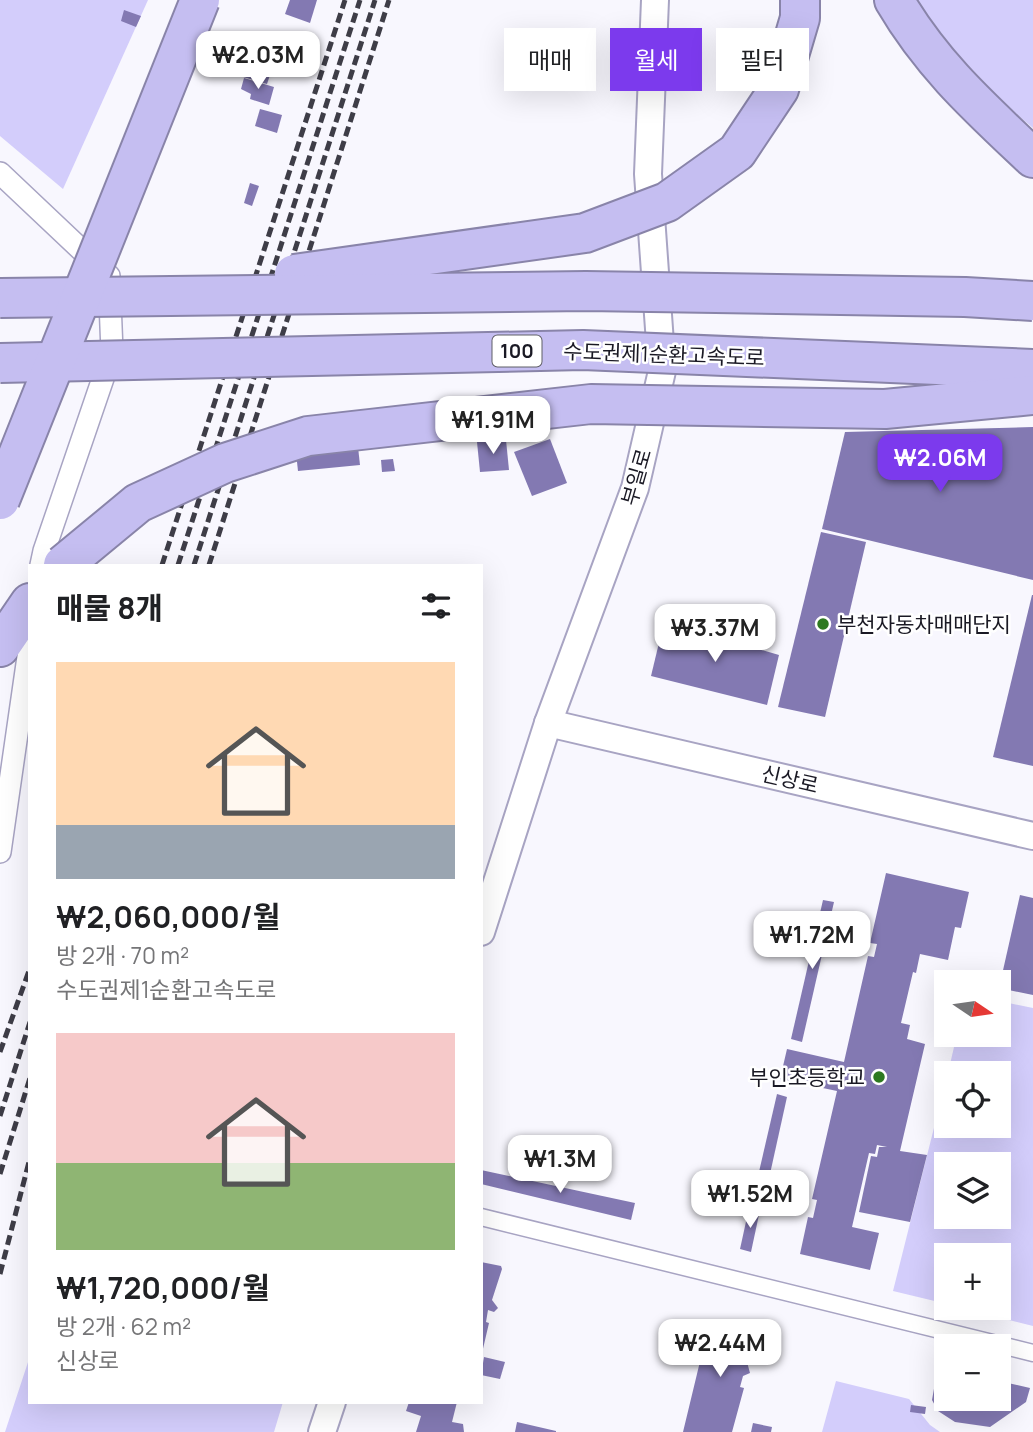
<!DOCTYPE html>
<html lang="ko">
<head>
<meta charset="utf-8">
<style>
  body { margin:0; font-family:Manrope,"Noto Sans KR",sans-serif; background:#f2f2f2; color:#202124; height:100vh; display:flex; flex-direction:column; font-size:26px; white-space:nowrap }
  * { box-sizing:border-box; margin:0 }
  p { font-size:23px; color:#757577 }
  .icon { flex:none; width:38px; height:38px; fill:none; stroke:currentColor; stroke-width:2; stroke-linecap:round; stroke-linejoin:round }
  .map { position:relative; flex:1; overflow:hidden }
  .sheet { position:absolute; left:28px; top:564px; width:455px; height:840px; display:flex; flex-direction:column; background:#fff; border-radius:0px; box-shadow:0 7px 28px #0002 }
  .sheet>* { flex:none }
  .hud { position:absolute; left:504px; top:28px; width:424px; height:63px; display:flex; gap:14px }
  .needle { width:46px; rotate:103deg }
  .controls { position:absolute; left:934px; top:970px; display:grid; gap:14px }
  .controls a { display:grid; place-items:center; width:77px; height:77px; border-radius:0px; background:#fff; box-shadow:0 7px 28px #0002; font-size:35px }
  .price { position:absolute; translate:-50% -60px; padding:0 16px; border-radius:14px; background:#fff; color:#222; font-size:23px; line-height:46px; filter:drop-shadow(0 2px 4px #0008) }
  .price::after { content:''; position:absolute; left:50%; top:42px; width:21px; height:16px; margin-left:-10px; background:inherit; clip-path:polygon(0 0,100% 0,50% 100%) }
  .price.selected { background:#7c3aed; color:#fff }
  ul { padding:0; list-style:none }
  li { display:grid; align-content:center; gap:14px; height:371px; padding:0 28px }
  li span { display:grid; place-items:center; height:217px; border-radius:0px; color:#555 }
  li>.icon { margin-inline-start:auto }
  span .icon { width:126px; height:126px; fill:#fffc; stroke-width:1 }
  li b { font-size:30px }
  h2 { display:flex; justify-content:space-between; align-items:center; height:84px; padding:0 28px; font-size:30px }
  .tag { padding:0 24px; border-radius:0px; background:#fff; box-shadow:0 7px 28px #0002; font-size:24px; line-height:63px }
  .tag.selected { background:#7c3aed; color:#fff }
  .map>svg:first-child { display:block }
  .green { fill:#d3cdfb; fill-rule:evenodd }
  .building { fill:#8379b2 }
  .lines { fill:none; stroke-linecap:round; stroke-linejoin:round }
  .pedestrian-casing { stroke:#a8a4c3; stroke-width:19 }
  .minor-casing { stroke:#a8a4c3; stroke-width:24 }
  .tertiary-casing { stroke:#a8a4c3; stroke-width:30 }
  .motorway-casing { stroke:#8984a9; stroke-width:42 }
  .pedestrian { stroke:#fff; stroke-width:16 }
  .minor { stroke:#fff; stroke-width:21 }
  .tertiary { stroke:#fff; stroke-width:26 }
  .motorway { stroke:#c5bef1; stroke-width:38 }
  .rail { stroke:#3e3d47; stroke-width:5; stroke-dasharray:10 5; stroke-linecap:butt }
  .motorway-bridge-casing { stroke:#8984a9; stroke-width:42; stroke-linecap:butt }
  .motorway-bridge { stroke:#c5bef1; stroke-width:38 }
  .poi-dot { fill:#2d7920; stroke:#fff; stroke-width:2.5 }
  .labels { text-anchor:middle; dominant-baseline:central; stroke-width:5; stroke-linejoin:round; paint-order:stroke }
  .shield { fill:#fff; stroke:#5f5e66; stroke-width:2 }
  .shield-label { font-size:19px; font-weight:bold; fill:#1a1924 }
  .street-label { font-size:21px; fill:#1a1924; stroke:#fff }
  .poi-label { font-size:21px; fill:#1a1924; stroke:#fff; text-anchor:start }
</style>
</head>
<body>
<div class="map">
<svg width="1033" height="1432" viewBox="0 0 1033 1432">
  <rect width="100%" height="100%" fill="#f8f7fe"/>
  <g class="green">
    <path d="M0 0H148L63 189 0 136Z"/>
    <path d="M915 0H1033V128L966 72Z"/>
    <path d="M999 1001 1033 1008V1326L958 1307H999V1255H947V1304L893 1291 947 1076V1125H999V1073H948L957 1034H999ZM947 1164H999V1216H947Z"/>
    <path d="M30 1356V1402H283L274 1432H5Z"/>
    <path d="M836 1381 909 1399 930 1425 940 1432H822Z"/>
  </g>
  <g class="building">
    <path d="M290 0H317L310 23 285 14Z"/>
    <path d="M124 10 141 16 136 27 121 21Z"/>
    <path d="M245 63 271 72 267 84 240 76Z"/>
    <path d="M244 78 274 87 269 105 250 99 251 94 241 89Z"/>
    <path d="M260 109 282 115 277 133 255 126Z"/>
    <path d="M250 183 259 186 252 206 244 203Z"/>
    <path d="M1033 427V580L822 529 845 432Z"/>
    <path d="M550 439 567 483 532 496 514 452Z"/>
    <path d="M506 440 509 470 480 472 477 442Z"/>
    <path d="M358 447 360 465 298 471 296 453Z"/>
    <path d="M393 459 395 471 382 472 381 460Z"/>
    <path d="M821 532 866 542 825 717 778 707Z"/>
    <path d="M1032 595H1033V766L993 757Z"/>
    <path d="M664 622 779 655 767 705 651 676Z"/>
    <path d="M886 873 969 892 961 928 955 927 948 960 920 954 916 973 913 972 901 1023 910 1025 907 1039 925 1044 900 1151 927 1155 910 1222 859 1212 871 1156 877 1157 879 1147H887L877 1145 875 1154 869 1153 852 1227 879 1233 870 1270 800 1254 808 1217 813 1218 817 1200 812 1199 837 1091 780 1079 787 1049 844 1062 868 956 874 957 877 944 870 943Z"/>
    <path d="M1020 895 1033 898V995L999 988Z"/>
    <path d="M823 900 834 902 802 1042 791 1039Z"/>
    <path d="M777 1094 787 1097 766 1192 755 1189Z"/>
    <path d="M481 1170 635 1203 631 1220 481 1184Z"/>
    <path d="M749 1208 760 1210 751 1252 740 1249Z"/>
    <path d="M481 1262 501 1266 502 1269 492 1300 498 1308 494 1312 488 1310 486 1322 489 1323 482 1353Z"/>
    <path d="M710 1320 756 1329 747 1362 750 1373 743 1376 740 1387 744 1388 732 1432H683Z"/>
    <path d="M484 1357 505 1362 500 1379 481 1375Z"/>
    <path d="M938 1366 947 1368V1398H999V1381L1030 1388 1026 1402 990 1427 955 1422 938 1411 932 1400Z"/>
    <path d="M409 1402H457L452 1422 463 1424 464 1432H416L421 1416 406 1411Z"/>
    <path d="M911 1405 926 1407 925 1414 910 1412Z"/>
    <path d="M517 1422 556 1431V1432H515Z"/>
    <path d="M753 1423 772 1427 771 1432H751Z"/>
  </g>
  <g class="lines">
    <g class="pedestrian-casing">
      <path id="pedestrian" d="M481 1217 1033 1353"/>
    </g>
    <g class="minor-casing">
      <g id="minor">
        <path d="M0 173 109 276 112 352 44 551 41 565"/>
        <path d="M0 852 30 643"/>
      </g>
    </g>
    <g class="tertiary-casing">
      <g id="tertiary">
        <path d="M548 723 1033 836"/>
        <path d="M481 932 548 723 635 488 662 371 648 174 655 0"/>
        <path d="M322 1432 332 1402"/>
      </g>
    </g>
    <g class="motorway-casing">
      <g id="motorway">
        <path d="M894 0C932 65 979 107 1033 158"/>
        <path d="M0 647 30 603"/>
      </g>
    </g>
    <use href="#pedestrian" class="pedestrian"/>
    <use href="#minor" class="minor"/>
    <use href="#tertiary" class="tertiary"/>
    <use href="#motorway" class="motorway"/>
    <g class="rail">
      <path d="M162 565 345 0"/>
      <path d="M178 565 360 0"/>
      <path d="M194 565 375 0"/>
      <path d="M209 565 389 0"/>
      <path d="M0 1052 30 968"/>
      <path d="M0 1116 30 1022"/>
      <path d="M0 1174 30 1078"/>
      <path d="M0 1274 30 1158"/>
    </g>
    <g class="motorway-bridge-casing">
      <g id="motorway-bridge">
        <path d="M294 274 585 233 667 202 737 152 779 89 800 18V0"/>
        <path d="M0 298 586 291 965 297 1033 301"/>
        <path d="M0 363 583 350 1033 369"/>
        <path d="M0 500 200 0"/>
        <path d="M63 565 138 503 225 463 308 436 591 404 885 409 1033 395"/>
      </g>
    </g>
    <use href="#motorway-bridge" class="motorway-bridge"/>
  </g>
  <g class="poi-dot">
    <circle cx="823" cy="624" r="7"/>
    <circle cx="879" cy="1077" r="7"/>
  </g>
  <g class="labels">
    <rect class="shield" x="492.5" y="335.5" width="49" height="31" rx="5"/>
    <g class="shield-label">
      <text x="517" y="351">100</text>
    </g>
    <g class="street-label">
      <text transform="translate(664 354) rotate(2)">수도권제1순환고속도로</text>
      <text transform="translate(636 477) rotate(-74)">부일로</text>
      <text transform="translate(790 779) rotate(13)">신상로</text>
    </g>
    <g class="poi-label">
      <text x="837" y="624">부천자동차매매단지</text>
      <text x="865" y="1077" text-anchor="end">부인초등학교</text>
    </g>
  </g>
</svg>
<div class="controls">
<a><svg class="needle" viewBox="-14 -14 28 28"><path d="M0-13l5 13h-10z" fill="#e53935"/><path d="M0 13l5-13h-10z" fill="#757577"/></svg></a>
<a><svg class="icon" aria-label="locate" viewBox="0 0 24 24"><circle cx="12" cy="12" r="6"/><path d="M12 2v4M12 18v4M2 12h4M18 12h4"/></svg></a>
<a><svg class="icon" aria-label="layers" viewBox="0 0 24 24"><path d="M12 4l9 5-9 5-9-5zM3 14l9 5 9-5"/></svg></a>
<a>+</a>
<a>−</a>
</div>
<b class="price" style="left:258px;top:91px">₩2.03M</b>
<b class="price" style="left:493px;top:456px">₩1.91M</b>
<b class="price selected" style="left:940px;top:494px">₩2.06M</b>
<b class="price" style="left:715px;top:664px">₩3.37M</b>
<b class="price" style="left:812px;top:971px">₩1.72M</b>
<b class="price" style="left:560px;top:1195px">₩1.3M</b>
<b class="price" style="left:750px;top:1230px">₩1.52M</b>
<b class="price" style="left:720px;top:1379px">₩2.44M</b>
<div class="hud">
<a class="tag">매매</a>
<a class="tag selected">월세</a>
<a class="tag">필터</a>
</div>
<section class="sheet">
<h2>매물 8개<svg class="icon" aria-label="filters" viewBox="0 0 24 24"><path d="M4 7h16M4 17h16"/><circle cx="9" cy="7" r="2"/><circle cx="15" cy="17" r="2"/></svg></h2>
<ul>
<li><span style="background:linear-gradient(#ffd9b3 75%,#9aa5b1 0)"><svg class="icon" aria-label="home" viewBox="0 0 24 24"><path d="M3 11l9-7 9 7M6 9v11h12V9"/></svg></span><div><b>₩2,060,000/월</b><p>방 2개 · 70 m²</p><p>수도권제1순환고속도로</p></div></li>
<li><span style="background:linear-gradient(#f6c9c9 60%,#8fb573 0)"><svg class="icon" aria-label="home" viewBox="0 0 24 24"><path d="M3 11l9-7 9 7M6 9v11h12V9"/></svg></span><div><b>₩1,720,000/월</b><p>방 2개 · 62 m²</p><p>신상로</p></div></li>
</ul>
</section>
</div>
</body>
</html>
